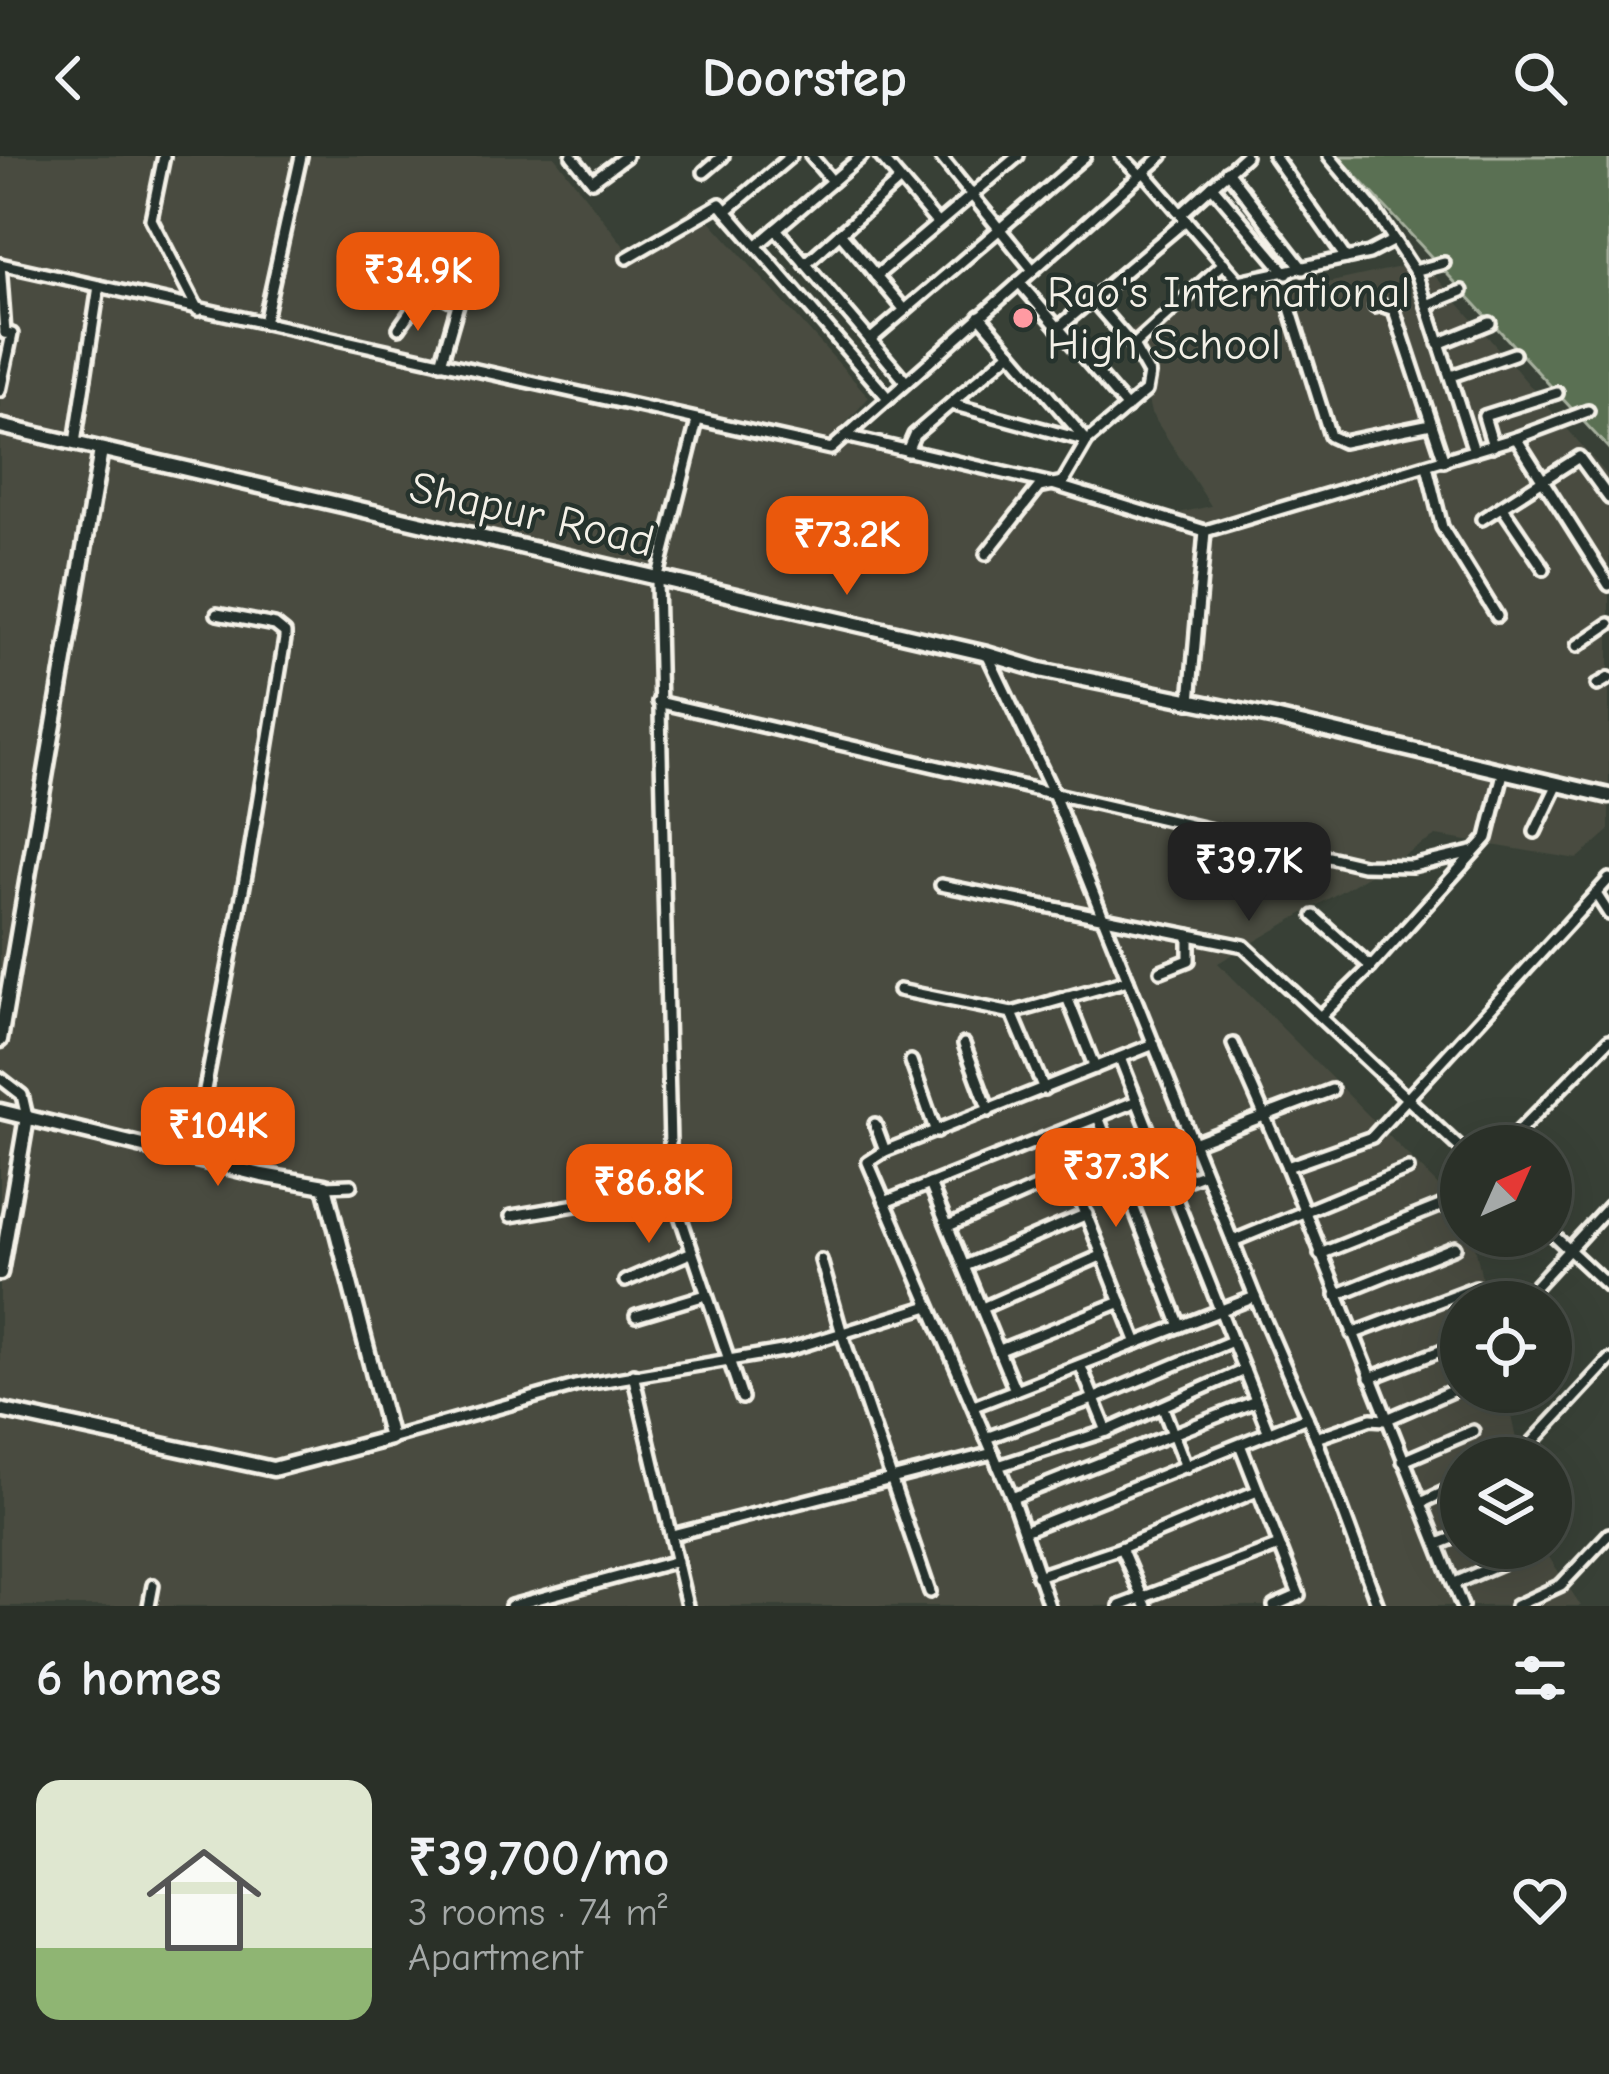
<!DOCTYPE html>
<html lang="en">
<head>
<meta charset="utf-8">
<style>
  body { margin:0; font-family:"Comic Neue",sans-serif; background:#323830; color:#f1f3f6; height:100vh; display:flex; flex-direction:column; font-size:45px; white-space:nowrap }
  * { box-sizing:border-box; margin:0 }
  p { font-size:39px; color:#a5a9a8 }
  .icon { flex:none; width:66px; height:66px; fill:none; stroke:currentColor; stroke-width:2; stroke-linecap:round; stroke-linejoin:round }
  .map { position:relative; height:1450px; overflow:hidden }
  .drawer { display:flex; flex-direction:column; background:#2a3028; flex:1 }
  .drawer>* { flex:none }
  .needle { width:78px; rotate:45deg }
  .controls { position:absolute; left:1440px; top:969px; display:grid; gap:24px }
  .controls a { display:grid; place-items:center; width:132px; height:132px; border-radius:50%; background:#2a3028; box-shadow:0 12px 48px #0002,0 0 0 3px #464b45; font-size:60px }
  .price { position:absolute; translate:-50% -102px; padding:0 27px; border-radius:24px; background:#ea580c; color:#fff; font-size:39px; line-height:78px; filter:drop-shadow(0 3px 6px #0008) }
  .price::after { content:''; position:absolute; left:50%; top:72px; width:36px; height:27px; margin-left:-18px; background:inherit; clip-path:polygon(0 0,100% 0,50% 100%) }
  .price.current { background:#222; color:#fff }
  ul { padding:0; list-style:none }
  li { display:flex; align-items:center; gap:36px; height:300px; padding:0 36px }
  li span { display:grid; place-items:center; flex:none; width:336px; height:240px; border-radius:24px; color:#555 }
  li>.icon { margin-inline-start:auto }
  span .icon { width:144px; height:144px; fill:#fffc; stroke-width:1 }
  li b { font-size:51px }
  h2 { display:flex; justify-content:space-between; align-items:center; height:144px; padding:0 36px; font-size:51px }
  header { display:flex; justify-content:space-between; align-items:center; height:156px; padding:0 36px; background:#2a3028; font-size:54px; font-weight:700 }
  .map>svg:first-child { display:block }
  .built { fill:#484c40 }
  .green { fill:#5a6f53; stroke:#a7b09e; stroke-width:3 }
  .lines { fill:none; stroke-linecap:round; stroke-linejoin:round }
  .minor-casing { stroke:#f4f1e8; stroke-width:18 }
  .tertiary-casing { stroke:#f4f1e8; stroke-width:21 }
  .minor { stroke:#26332d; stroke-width:9 }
  .tertiary { stroke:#26332d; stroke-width:12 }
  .poi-dot { fill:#ff9aa2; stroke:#26332d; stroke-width:4.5 }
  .labels { text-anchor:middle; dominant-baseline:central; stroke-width:9; stroke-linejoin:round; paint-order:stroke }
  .poi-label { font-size:45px; fill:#f4f1e8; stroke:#26332d; text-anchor:start }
  .street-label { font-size:45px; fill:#f4f1e8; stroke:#26332d }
</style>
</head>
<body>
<header><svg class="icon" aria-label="back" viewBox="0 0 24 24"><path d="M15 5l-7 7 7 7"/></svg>Doorstep<svg class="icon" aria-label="search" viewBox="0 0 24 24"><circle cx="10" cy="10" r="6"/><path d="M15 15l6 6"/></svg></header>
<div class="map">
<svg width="1609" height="1450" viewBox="0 0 1609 1450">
  <rect width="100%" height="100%" fill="#384036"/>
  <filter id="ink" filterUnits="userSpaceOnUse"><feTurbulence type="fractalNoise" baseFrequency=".00833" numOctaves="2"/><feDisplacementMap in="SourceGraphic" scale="24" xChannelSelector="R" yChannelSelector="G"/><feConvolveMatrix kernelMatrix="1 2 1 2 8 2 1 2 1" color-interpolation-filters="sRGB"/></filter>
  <g filter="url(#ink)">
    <path class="built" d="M0 0H554L627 94 696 49 869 241 832 283 1174 358 1211 350 1151 257 1131 173 1158 164 1423 106 1609 321V675L1577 703 1436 680 1218 807 1461 1053V1080H1473L1487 1146H1461V1236H1506L1520 1302H1461V1392H1543L1581 1450H0Z"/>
    <path class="green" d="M1338 0H1609V293L1340 2Z"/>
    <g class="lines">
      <g class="minor-casing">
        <g id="minor">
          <path d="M164 0 151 63 198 154"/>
          <path d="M572 0 592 25 626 0"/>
          <path d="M811 0 832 25"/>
          <path d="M880 0 937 67"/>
          <path d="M940 0 1033 114"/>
          <path d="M1121 0 1140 19"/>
          <path d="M1274 0 1346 102"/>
          <path d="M1329 0 1375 55 1417 119 1474 295"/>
          <path d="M1227 15 1303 113"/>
          <path d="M704 16 723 0"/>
          <path d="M1144 16 1239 125 1369 97 1394 84"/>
          <path d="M1212 30 1287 118"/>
          <path d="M726 55 791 0"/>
          <path d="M1181 58 1245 0"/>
          <path d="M776 73 906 226"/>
          <path d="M840 77 905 154"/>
          <path d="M756 90 862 0"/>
          <path d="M421 101 419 127 458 148 441 207"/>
          <path d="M627 102 720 48 888 242"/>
          <path d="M0 108 831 293 1162 0"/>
          <path d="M0 108 5 177"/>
          <path d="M805 108 900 24"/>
          <path d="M1414 115 1444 107"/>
          <path d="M876 120 1018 0"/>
          <path d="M1019 126 1127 252"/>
          <path d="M1427 149 1462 135"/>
          <path d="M1375 151 1381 149 1394 154 1444 305"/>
          <path d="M1290 152 1330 280 1343 286 1431 268"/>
          <path d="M980 160 1087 285"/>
          <path d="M264 167 301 0"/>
          <path d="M399 172 427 132"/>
          <path d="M1058 172 1186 64"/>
          <path d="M870 184 1085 0"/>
          <path d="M1438 188 1490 167"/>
          <path d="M1133 190 1224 107"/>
          <path d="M1451 220 1514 198"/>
          <path d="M0 235 12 178 5 177"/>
          <path d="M951 248 1087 285"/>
          <path d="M697 265 657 424 671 1033 742 1242"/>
          <path d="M845 280 1052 328 1205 375 1516 282 1609 429"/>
          <path d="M1516 282 1588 255"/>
          <path d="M75 287 99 130"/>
          <path d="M1493 290 1484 260 1557 237"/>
          <path d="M907 295 914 279 1011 196"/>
          <path d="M1427 310 1442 371 1497 460"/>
          <path d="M1502 351 1544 413"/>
          <path d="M1482 363 1579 301 1609 342"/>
          <path d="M986 398 1039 331 1063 326 1087 285 1146 235 1149 218 1133 190 1092 143"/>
          <path d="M1577 490 1609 468"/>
          <path d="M987 498 1052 634 1255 1141 1316 1282 1378 1450"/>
          <path d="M1597 529 1609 522"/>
          <path d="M1190 545 1205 375"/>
          <path d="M658 546 1363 709 1412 710 1472 696"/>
          <path d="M1535 676 1557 630"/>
          <path d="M941 729 1244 790 1461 993"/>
          <path d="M1596 738 1609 758"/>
          <path d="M1314 760 1371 811"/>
          <path d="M1161 815 1189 804V779"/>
          <path d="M899 834 1012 857 1128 824"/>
          <path d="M1067 841 1095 912"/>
          <path d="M1012 857 1044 933"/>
          <path d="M1322 859 1371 811 1487 682 1503 617"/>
          <path d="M964 888 989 955"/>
          <path d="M1233 888 1287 1011 1462 1450"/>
          <path d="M1120 902 1269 1277"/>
          <path d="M911 905 936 976"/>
          <path d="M0 922 22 939 27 961"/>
          <path d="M1098 961 1180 1170"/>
          <path d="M875 968 885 995"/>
          <path d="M1055 980 1137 1187"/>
          <path d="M1193 987 1332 934"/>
          <path d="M1504 990 1609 884"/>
          <path d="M192 1002 248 708 285 483V477L275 469 217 458"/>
          <path d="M1287 1011 1372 981 1609 723"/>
          <path d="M930 1028 1015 1234"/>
          <path d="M325 1030 351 1029"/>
          <path d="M1171 1030 1205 1017"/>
          <path d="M885 1046 1137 945"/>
          <path d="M511 1060 671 1033"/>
          <path d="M948 1070 1070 1017"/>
          <path d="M1551 1077 1609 1131"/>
          <path d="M1233 1085 1408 1013"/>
          <path d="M1320 1098 1445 1048"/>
          <path d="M821 1104 842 1178 930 1436"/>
          <path d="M965 1110 1087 1058"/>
          <path d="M625 1125 690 1097"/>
          <path d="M1336 1139 1455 1091"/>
          <path d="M1521 1146 1609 1050"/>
          <path d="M982 1152 1103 1099"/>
          <path d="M636 1160 706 1139"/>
          <path d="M1352 1178 1476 1131"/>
          <path d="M1000 1194 1121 1146"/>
          <path d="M1081 1211 1107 1275"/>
          <path d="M633 1218 687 1450"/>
          <path d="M1370 1222 1461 1187"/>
          <path d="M974 1250 1255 1141"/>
          <path d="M1163 1252 1186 1311"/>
          <path d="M390 1282 575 1230 788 1194 929 1150"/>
          <path d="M986 1282 1093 1243 1232 1185"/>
          <path d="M1316 1282 1371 1263 1385 1264 1461 1231"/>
          <path d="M1241 1291 1299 1439 1274 1450"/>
          <path d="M1518 1302 1609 1204"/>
          <path d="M1403 1305 1473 1275"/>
          <path d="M998 1310 1107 1275 1244 1214"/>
          <path d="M1012 1342 1256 1245"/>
          <path d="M1421 1347 1461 1328"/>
          <path d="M1024 1375 1307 1261"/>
          <path d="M672 1379 993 1297"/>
          <path d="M1438 1388 1461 1379"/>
          <path d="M1121 1392 1146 1450"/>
          <path d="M1037 1420 1121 1392 1257 1335"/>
          <path d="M1455 1427 1520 1399"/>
          <path d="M149 1450 153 1429"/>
          <path d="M511 1450 677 1405"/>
          <path d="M1049 1450 1012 1342 868 1006 885 995 1154 888"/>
          <path d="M1120 1450 1279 1390"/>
          <path d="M1516 1450 1561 1429 1609 1378"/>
        </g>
      </g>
      <g class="tertiary-casing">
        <g id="tertiary">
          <path d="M0 270 987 498 1040 514 1275 562 1609 640"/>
          <path d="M0 884 101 294"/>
          <path d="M0 955 262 1019 325 1030 390 1282 273 1313 0 1254"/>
          <path d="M0 1117 27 961"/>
        </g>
      </g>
      <use href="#minor" class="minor"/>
      <use href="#tertiary" class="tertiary"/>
    </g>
  </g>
  <circle class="poi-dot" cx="1023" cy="162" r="12"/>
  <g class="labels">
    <g class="poi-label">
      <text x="1047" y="136">Rao's International<tspan x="1047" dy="52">High School</tspan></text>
    </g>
    <g class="street-label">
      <text transform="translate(532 358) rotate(13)">Shapur Road</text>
    </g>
  </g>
</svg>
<div class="controls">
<a><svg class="needle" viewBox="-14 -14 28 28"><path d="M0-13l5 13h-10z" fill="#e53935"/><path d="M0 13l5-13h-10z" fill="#a5a9a8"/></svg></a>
<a><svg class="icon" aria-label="locate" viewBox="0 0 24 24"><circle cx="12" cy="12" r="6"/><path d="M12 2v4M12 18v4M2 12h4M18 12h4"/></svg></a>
<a><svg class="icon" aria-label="layers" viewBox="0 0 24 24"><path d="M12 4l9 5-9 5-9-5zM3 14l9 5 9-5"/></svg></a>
</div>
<b class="price" style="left:418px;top:178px">₹34.9K</b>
<b class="price" style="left:847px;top:442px">₹73.2K</b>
<b class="price current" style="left:1249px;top:768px">₹39.7K</b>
<b class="price" style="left:218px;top:1033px">₹104K</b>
<b class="price" style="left:1116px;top:1074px">₹37.3K</b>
<b class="price" style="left:649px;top:1090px">₹86.8K</b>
</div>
<section class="drawer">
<h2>6 homes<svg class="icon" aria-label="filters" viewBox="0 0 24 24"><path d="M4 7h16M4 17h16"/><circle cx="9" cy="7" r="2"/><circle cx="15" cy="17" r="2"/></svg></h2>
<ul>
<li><span style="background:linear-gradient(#dfe7d0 70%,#8fb573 0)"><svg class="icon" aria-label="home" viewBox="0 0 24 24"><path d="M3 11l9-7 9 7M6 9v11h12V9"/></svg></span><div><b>₹39,700/mo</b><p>3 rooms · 74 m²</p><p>Apartment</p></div><svg class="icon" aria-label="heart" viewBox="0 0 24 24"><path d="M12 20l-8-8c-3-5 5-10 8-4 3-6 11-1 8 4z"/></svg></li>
</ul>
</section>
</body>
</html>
